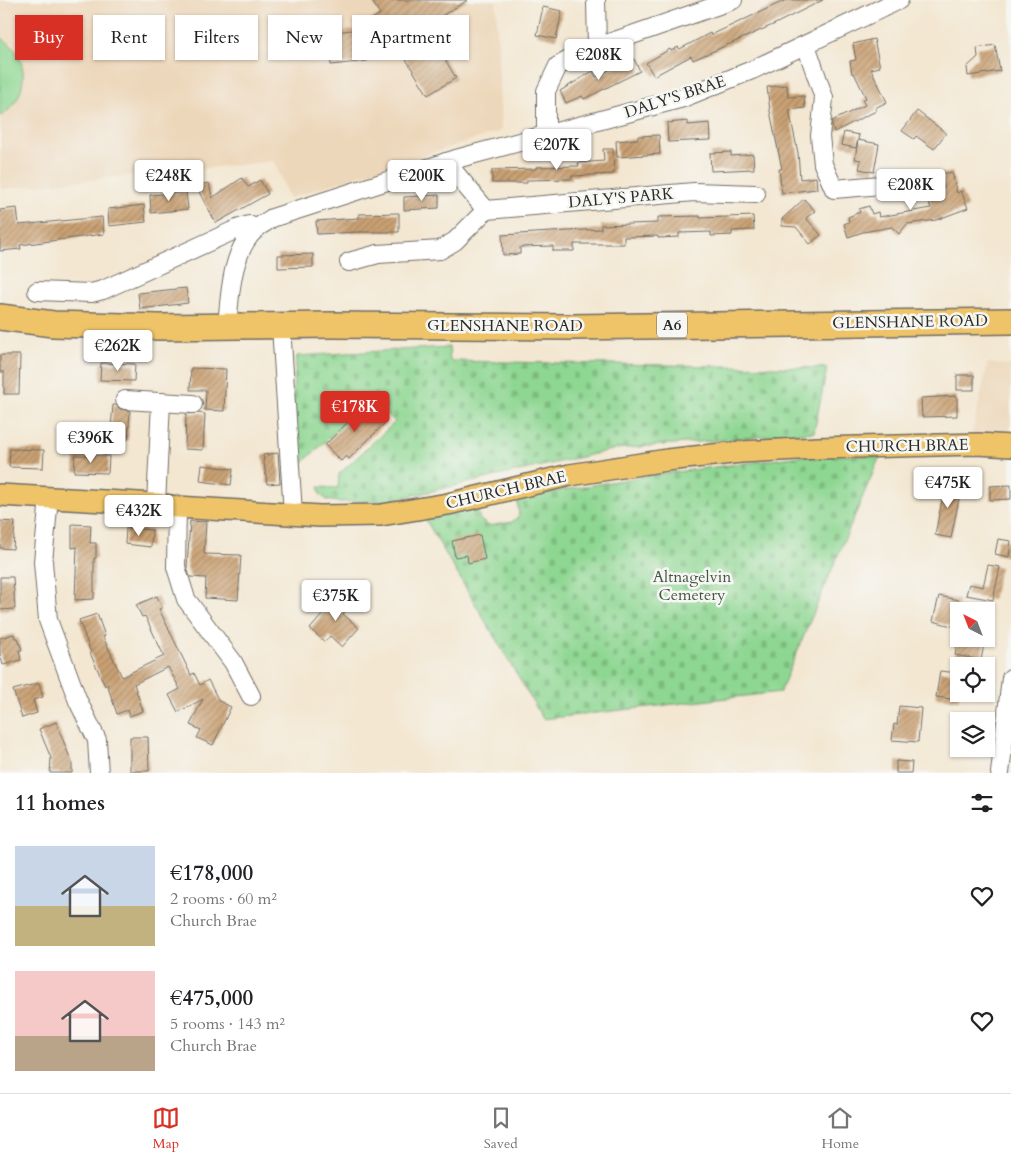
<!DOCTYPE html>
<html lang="en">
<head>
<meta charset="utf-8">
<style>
  body { margin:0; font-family:Cardo,serif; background:#f6f6f6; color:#202124; height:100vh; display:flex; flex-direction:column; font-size:19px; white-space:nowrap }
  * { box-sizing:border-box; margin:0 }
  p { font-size:16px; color:#757577 }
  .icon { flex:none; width:28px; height:28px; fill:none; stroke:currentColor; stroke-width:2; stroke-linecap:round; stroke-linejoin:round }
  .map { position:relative; height:773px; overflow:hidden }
  .side { display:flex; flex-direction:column; background:#fff; flex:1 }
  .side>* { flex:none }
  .banner { position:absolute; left:15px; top:15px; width:500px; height:45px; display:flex; gap:10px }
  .needle { width:32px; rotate:318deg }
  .tools { position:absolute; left:950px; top:602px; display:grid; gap:10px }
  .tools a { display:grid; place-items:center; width:45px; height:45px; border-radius:0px; background:#fff; box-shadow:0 1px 4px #0004; font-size:25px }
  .price { position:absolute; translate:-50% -42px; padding:0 11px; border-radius:5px; background:#fff; color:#222; font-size:16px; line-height:32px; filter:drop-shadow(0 1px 2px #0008) }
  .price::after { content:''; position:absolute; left:50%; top:30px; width:15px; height:11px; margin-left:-8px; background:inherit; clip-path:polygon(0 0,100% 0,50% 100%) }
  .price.selected { background:#d93025; color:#fff }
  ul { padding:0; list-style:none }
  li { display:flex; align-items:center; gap:15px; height:125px; padding:0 15px }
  li span { display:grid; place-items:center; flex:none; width:140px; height:100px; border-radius:0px; color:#555 }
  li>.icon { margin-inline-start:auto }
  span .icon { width:60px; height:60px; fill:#fffc; stroke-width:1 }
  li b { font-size:21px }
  h2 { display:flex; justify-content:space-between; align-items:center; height:60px; padding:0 15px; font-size:21px }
  .tag { padding:0 18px; border-radius:0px; background:#fff; box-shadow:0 1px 4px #0004; font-size:18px; line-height:45px }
  .tag.selected { background:#d93025; color:#fff }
  .dock { display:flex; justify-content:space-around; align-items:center; height:70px; border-top:1px solid #e0e0e0; background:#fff; font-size:14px; color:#757577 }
  .dock a { display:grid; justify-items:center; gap:2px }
  .dock .selected { color:#d93025 }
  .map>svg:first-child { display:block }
  .built { fill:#edd7ba }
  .grass { fill:#8ed792; stroke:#5c815e }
  .cemetery { fill:url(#cemetery-stones); stroke:#5c815e }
  .building { fill:url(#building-hatch) }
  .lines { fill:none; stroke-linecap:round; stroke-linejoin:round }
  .minor-casing { stroke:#716d65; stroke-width:20 }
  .major-casing { stroke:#716d65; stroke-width:24 }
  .highway-casing { stroke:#716d65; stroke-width:28 }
  .minor { stroke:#fff; stroke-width:18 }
  .major { stroke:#efc469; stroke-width:21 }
  .highway { stroke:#efc469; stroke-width:25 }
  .labels { text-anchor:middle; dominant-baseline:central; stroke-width:5; stroke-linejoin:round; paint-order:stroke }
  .shield { fill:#f6f6f2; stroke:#686867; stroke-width:1 }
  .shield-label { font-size:15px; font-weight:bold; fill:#2b2b2b }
  .street-label { font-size:16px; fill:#2b2b2b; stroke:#f6f6f2 }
  .park-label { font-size:16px; fill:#445645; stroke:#f6f6f2 }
</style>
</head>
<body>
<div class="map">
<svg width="1011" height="773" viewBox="0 0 1011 773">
  <defs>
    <pattern id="cemetery-stones" width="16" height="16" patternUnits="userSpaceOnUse" patternTransform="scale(1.25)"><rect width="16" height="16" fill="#8ed792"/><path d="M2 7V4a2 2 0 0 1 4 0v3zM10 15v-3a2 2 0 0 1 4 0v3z" fill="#7bb97e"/></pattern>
    <pattern id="building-hatch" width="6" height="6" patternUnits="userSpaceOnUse" patternTransform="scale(1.25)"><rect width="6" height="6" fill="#caa173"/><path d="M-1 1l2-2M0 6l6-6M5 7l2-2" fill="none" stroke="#a4835f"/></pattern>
  </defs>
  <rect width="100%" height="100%" fill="#f6f6f2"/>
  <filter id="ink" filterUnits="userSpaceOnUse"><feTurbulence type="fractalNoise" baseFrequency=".02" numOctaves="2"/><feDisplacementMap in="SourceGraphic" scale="10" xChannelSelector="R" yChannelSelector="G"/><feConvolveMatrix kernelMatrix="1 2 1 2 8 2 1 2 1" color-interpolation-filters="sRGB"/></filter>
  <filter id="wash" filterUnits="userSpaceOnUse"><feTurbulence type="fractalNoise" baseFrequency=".0096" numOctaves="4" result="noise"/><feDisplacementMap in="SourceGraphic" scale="20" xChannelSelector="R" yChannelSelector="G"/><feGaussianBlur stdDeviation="1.12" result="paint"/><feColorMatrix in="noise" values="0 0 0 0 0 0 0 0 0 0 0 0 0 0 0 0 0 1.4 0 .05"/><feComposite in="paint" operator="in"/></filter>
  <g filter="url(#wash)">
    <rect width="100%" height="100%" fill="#f3e7d2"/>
    <g class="built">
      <path d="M0 0H496L501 131 289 198 274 161 0 189Z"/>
      <path d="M988 363 1011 366V440L971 438Z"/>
    </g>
    <path class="grass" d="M0 37C8 42 15 48 19 57 29 77 20 106 0 116Z"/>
    <g class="cemetery">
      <path d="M449 347 450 361 827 368 814 432 616 449 388 501 338 502 327 500 320 494 319 487 338 488 339 474 395 422 372 398 299 466 295 442 293 391 297 356Z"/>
      <path d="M809 455 880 456 780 692 543 719 424 517 477 508 480 520 489 526 512 522 519 516 517 498 652 475Z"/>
    </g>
    <g id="blocks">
      <g class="building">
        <path d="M371 0H468L425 26 456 78 428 95 396 43 367 61 331 65 328 33 367 28 364 24 380 14Z"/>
        <path d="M786 0H823L775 24 693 60 691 56 654 76 646 63 670 49 671 51 678 47 680 49 710 33 711 35Z"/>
        <path d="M543 7 562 11 556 39 537 35Z"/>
        <path d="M874 39 880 67 871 69 887 102 875 108 876 111 834 132 832 126V121L865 105 862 100 866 98 854 73 852 74 850 61 856 60 853 44Z"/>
        <path d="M995 45 1000 71 968 76 967 67 978 57 977 48Z"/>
        <path d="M634 59 640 71 584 99 582 96 566 103 560 91 593 71 596 77 626 61 627 63Z"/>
        <path d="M787 85 788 97 804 96 805 108 789 110 798 153 800 179 816 177 817 189 782 193 779 169H782L770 111 767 87Z"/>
        <path d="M917 111 946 133 934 149 916 136 914 139 902 131Z"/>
        <path d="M688 121V125L710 123 711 140 668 142 667 123Z"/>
        <path d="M844 132 859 135 856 148 841 145Z"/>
        <path d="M659 135 660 154 617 157 616 141 638 139V136Z"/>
        <path d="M858 140 879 144 874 172 859 169 861 160 855 159Z"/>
        <path d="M603 149H613L614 174 572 176V179L527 180V183H492V170L536 169V167L579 166 578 163 604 161Z"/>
        <path d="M731 152V156L753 154 754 169 711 171 710 153Z"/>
        <path d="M952 172 957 193 961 191 968 208 936 220 907 224 899 234 892 227 863 232 848 237 844 224 849 222 848 217 860 212 859 209 869 206 872 214 878 212 879 217 931 208 929 204 931 203 928 193 944 187 941 174Z"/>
        <path d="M242 178 248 187 260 180 268 194 216 223 200 194 198 185 209 183 212 198Z"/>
        <path d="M186 192 188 209 151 213 150 195Z"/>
        <path d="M439 195V208L404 210V197Z"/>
        <path d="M804 199 815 211 806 218 821 235 810 244 796 227 782 226V219Z"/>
        <path d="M144 205 146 222 109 226 108 209Z"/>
        <path d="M17 208 19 225 102 217 104 234 20 245 21 249 0 251V210Z"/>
        <path d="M399 213V232H359L317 234 316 221 359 218V214Z"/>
        <path d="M700 216V218L753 216 754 230 732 231V235L711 236V232L679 233V237L658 238V236L624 237V244H574V251H553V246L520 247V254L503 255 502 235 601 229V225L658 223V217Z"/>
        <path d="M313 254V267L278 268V255Z"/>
        <path d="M186 288 188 303 140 309 138 293Z"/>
        <path d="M0 355H20L19 394H4V372H0Z"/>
        <path d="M101 363 135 364 134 381 100 380Z"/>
        <path d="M191 368 226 369 224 411 205 410 206 390H190Z"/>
        <rect x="957" y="375" width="17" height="15"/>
        <path d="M957 396V416L922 417 921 398Z"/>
        <path d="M366 404 385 423 349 459 346 456 341 461 325 445Z"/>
        <path d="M113 405H116L120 409 130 411 128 440 110 439Z"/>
        <path d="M198 413 205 414 203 450 185 449 186 414Z"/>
        <path d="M10 449 44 450 43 468 9 467Z"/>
        <path d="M278 453 280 483 267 484 263 455Z"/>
        <path d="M75 455 109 456 108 473 74 472Z"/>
        <path d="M202 465 233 469 231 485 200 481Z"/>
        <path d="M946 480 962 484 951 538 935 535Z"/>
        <path d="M1011 485V499L990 500V486Z"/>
        <path d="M0 521 15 522 13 549 0 548Z"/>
        <path d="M190 521 206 522 204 554 241 555 238 600 205 598 206 578 190 577 187 568Z"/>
        <path d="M72 524 91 525 90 543H96V558H94V599L75 600 77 547 72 548Z"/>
        <path d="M126 528 152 530 151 547 125 544Z"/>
        <path d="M480 535 485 559 468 563 467 555 455 557 452 541Z"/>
        <path d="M998 539 1011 541 1009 557 995 554Z"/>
        <path d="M988 565 1000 567 993 600 966 595 969 584 983 587Z"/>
        <path d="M0 577H13L15 609 0 610Z"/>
        <path d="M341 593 353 603 343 614 359 628 342 647 330 636 325 642 310 629Z"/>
        <path d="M157 596 162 608 159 609 191 675 194 673 200 685 208 680 219 701 231 707 213 745 197 738 201 730 190 725 203 699 178 712 169 695 180 689 168 667 134 684 143 711 129 716 127 710 117 714 107 684 105 686 90 653H91L79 620 97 614 105 636 103 637 122 677 164 656 145 616 142 617 136 605Z"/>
        <path d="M939 596 959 600V628L933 621Z"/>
        <path d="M14 634 15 638H18L22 650H19L21 660 3 665 0 654V638Z"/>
        <path d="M958 639H985L981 660 955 655Z"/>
        <path d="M940 671 959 673V700L936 697Z"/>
        <path d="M39 683 43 697 33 700 37 713 22 718 13 690Z"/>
        <path d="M899 706 921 708 918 742 892 740 894 724 897 725Z"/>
        <path d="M56 722 72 763V773H50L51 758 39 729Z"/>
        <path d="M130 737H148L149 771H130Z"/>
        <path d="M896 761 912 762 911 773H896Z"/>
      </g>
    </g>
  </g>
  <g filter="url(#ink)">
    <use href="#blocks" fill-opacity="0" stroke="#716d65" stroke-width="1"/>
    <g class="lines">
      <g class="minor-casing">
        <g id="minor">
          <path d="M596 0 597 47"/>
          <path d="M806 45 824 98 820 136 823 164 834 189 905 183"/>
          <path d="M546 133V91L558 66 583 52 733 0"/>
          <path d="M446 162 486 210 694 192 756 194"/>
          <path d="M349 262 378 254 440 250 455 241 486 210"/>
          <path d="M37 291 91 293 103 290 237 229 249 225 255 230"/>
          <path d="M227 326C230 295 231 251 256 229 260 225 267 222 272 218L456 159 683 98 752 70 899 0"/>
          <path d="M281 326 293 514"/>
          <path d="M125 400 193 404"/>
          <path d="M49 497 43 562 48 620 78 701 97 740 99 773"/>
          <path d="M156 504 161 402"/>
          <path d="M177 507 176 567 186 599 233 662 251 696"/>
          <path d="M1000 773 1011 678"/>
        </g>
      </g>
      <g class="major-casing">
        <path id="major" d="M0 495 156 504 177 507 320 516 381 515 448 504 570 475 667 460 741 452 818 448 978 444 1011 446"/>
      </g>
      <g class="highway-casing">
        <path id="highway" d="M0 317 53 324 159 327 332 325 571 327 1011 321"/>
      </g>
      <use href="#minor" class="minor"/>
      <use href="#major" class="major"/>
      <use href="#highway" class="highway"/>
    </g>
  </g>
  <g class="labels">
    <rect class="shield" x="657" y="312.5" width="30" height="25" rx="4"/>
    <g class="shield-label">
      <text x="672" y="325">A6</text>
    </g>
    <g class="street-label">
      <text transform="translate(675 97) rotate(-18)">DALY'S BRAE</text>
      <text transform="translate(621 198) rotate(-5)">DALY'S PARK</text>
      <text transform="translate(910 322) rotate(-1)">GLENSHANE ROAD</text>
      <text x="505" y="326">GLENSHANE ROAD</text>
      <text transform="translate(907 446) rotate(-1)">CHURCH BRAE</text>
      <text transform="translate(506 490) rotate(-13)">CHURCH BRAE</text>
    </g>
    <g class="park-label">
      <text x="692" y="577">Altnagelvin<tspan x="692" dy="18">Cemetery</tspan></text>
    </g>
  </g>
</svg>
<div class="tools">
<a><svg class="needle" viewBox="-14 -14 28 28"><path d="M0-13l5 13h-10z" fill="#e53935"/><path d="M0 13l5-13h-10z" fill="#757577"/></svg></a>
<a><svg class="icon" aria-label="locate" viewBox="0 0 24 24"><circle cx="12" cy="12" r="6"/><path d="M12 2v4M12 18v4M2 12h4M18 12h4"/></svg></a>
<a><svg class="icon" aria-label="layers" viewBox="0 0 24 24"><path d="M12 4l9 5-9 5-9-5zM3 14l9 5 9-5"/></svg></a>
</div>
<b class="price" style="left:599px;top:81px">€208K</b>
<b class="price" style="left:557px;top:171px">€207K</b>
<b class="price" style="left:169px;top:202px">€248K</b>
<b class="price" style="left:422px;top:202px">€200K</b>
<b class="price" style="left:911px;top:211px">€208K</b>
<b class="price" style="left:118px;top:372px">€262K</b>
<b class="price selected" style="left:355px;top:433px">€178K</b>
<b class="price" style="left:91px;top:464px">€396K</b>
<b class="price" style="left:948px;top:509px">€475K</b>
<b class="price" style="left:139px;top:537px">€432K</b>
<b class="price" style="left:336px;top:622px">€375K</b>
<div class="banner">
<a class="tag selected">Buy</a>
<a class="tag">Rent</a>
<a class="tag">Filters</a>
<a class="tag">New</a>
<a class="tag">Apartment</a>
</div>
</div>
<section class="side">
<h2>11 homes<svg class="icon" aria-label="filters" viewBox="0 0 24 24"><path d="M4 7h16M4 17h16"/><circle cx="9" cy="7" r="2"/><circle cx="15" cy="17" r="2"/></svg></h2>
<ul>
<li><span style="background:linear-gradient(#c9d6e8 60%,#c2b280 0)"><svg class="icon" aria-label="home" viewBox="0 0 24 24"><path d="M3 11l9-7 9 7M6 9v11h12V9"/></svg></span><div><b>€178,000</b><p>2 rooms · 60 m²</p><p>Church Brae</p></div><svg class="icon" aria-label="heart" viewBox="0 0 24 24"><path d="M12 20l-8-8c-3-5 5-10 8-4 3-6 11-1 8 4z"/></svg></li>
<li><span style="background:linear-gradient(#f6c9c9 65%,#b9a48a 0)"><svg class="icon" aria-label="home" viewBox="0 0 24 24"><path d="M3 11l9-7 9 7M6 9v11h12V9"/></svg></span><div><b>€475,000</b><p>5 rooms · 143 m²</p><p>Church Brae</p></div><svg class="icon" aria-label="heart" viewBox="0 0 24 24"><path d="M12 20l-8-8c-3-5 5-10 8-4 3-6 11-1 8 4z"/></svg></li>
</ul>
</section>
<nav class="dock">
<a class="selected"><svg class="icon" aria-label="map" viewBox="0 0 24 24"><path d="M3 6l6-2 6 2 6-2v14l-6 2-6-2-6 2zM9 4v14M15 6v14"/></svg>Map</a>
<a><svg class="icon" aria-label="saved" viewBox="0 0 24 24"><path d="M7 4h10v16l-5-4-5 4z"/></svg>Saved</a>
<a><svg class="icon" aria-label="home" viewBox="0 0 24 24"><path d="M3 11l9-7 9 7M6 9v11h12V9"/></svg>Home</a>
</nav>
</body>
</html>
